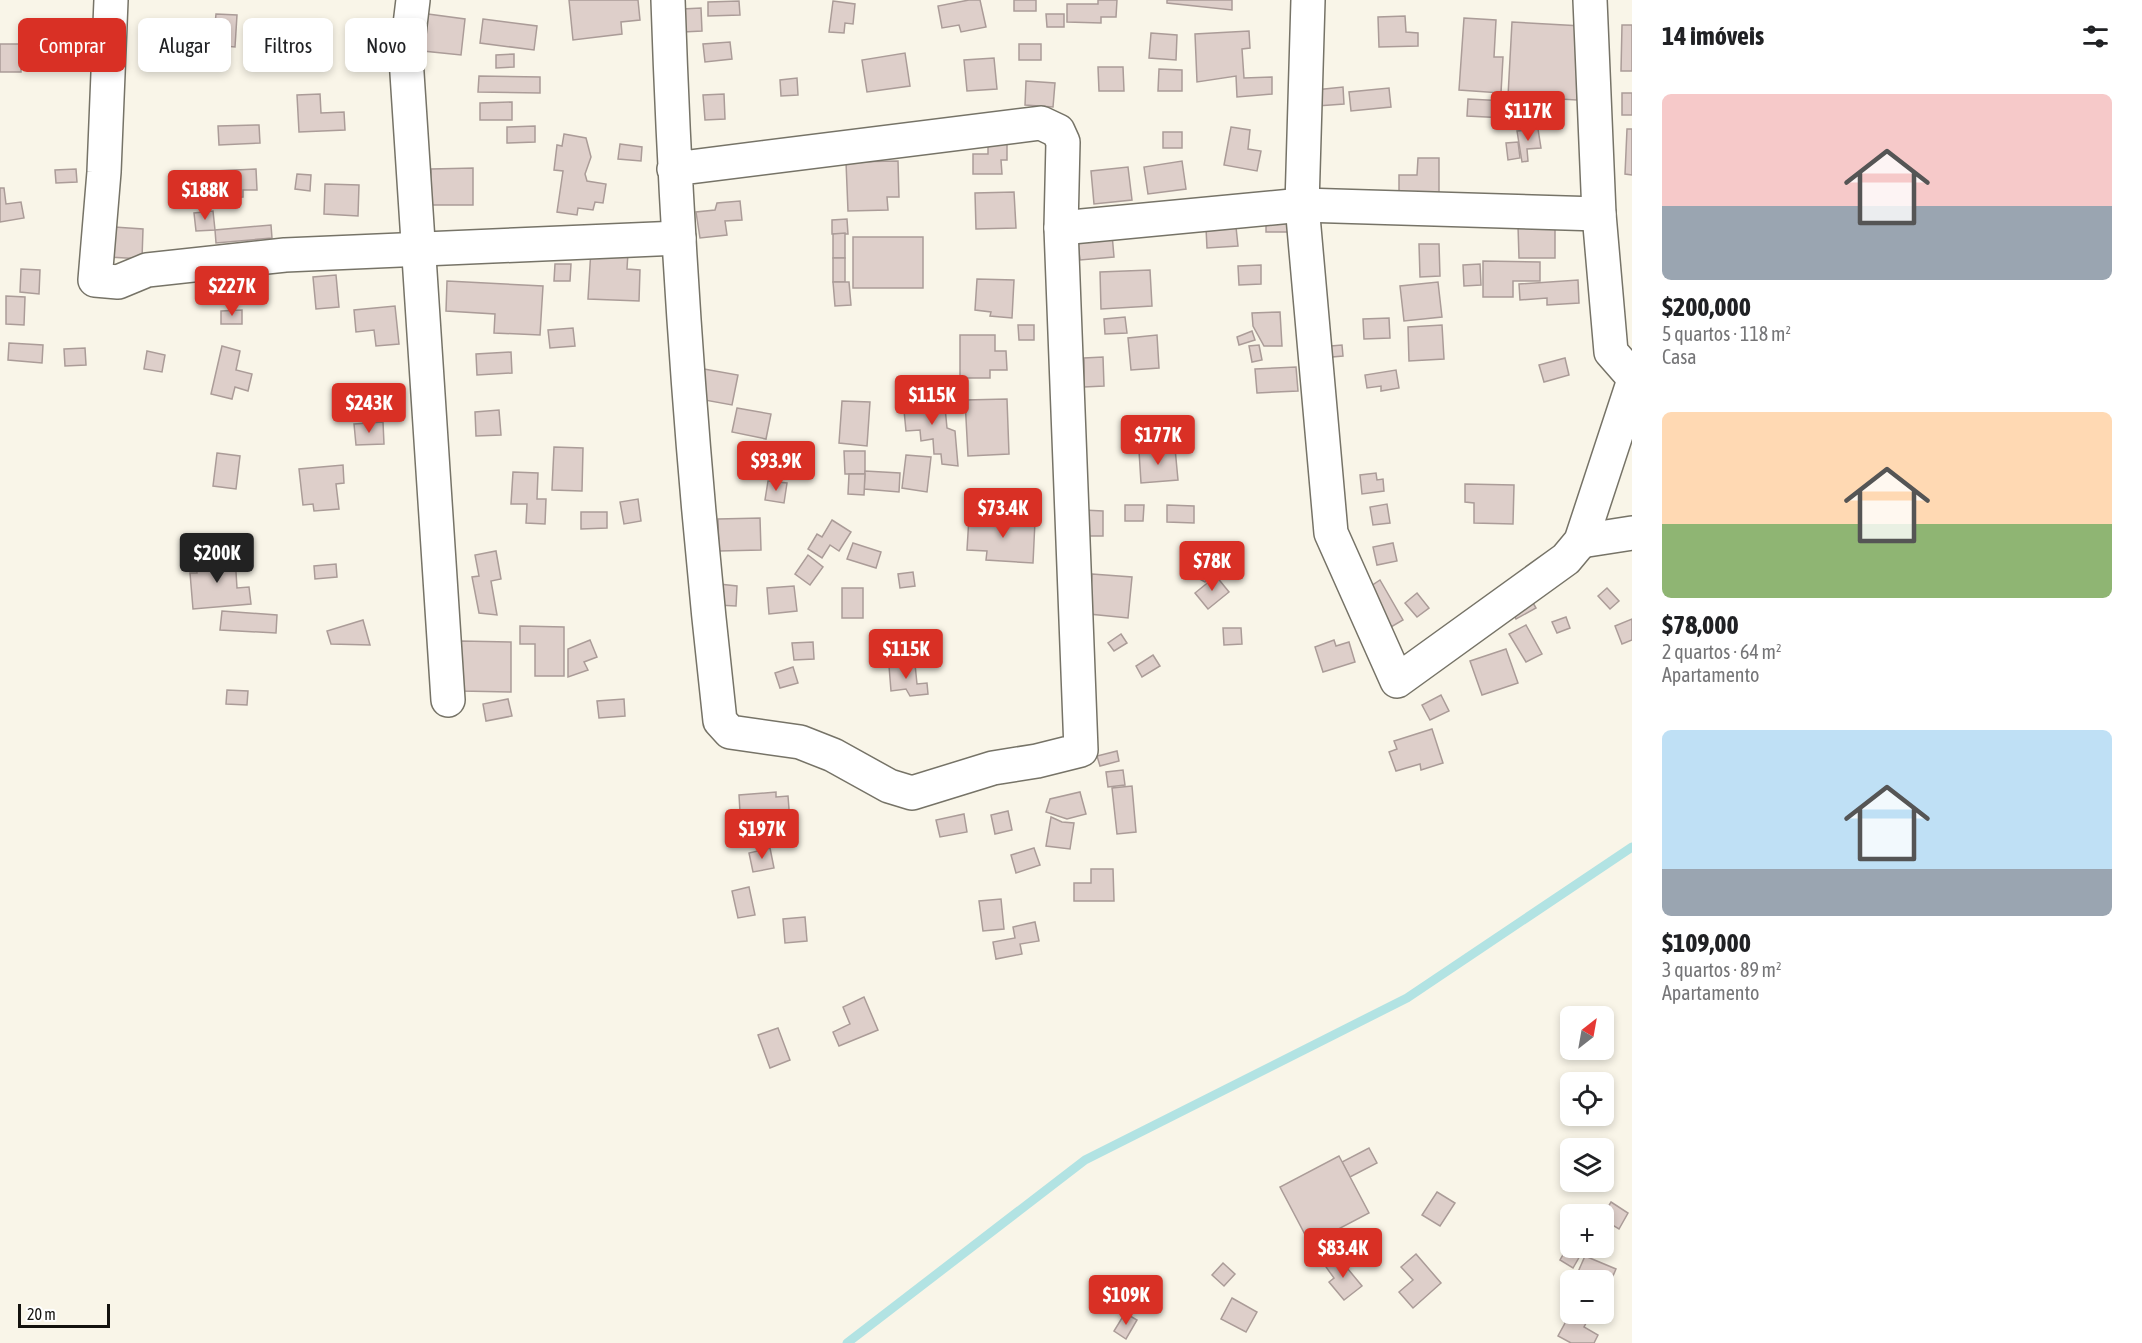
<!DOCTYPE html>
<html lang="pt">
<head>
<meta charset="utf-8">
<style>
  body { margin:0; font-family:"Asap Condensed",sans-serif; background:#f2f2f2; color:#202124; height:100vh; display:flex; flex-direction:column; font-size:22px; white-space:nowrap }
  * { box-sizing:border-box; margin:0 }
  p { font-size:20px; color:#757577 }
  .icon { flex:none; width:33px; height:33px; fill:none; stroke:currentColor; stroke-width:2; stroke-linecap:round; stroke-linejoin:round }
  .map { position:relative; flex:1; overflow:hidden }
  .side { display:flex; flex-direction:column; background:#fff; width:510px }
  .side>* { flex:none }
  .guide { position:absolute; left:18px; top:18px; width:570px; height:54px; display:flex; gap:12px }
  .needle { width:39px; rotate:31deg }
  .tools { position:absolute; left:1560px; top:1006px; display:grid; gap:12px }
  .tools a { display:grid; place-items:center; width:54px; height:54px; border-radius:9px; background:#fff; box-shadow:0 3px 9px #0003; font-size:30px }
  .scale { position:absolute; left:18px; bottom:15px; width:92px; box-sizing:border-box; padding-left:6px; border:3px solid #14120e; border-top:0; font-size:16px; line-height:21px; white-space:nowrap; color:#14120e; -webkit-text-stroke:4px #fff; paint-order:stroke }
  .price { position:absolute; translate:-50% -51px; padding:0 14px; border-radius:6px; background:#d93025; color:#fff; font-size:20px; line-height:39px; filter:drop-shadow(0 2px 3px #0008) }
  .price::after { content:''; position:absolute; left:50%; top:36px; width:18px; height:14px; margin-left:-9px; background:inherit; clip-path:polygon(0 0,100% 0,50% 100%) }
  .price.current { background:#222; color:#fff }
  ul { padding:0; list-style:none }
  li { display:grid; align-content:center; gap:12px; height:318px; padding:0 30px }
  li span { display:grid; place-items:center; height:186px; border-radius:9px; color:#555 }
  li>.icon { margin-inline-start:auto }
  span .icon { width:108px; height:108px; fill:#fffc; stroke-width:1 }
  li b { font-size:26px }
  h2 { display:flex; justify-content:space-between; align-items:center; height:72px; padding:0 30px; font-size:26px }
  .pill { padding:0 21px; border-radius:9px; background:#fff; box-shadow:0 3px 9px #0003; font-size:21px; line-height:54px }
  .pill.current { background:#d93025; color:#fff }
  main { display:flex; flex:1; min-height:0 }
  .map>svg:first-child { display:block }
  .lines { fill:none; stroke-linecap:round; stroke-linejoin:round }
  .stream { stroke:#b2e3e3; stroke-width:9 }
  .building { fill:#decfca; stroke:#ab9c98; stroke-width:1.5 }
  .minor-casing { stroke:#767367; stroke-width:36 }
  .minor { stroke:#fff; stroke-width:33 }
</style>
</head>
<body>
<main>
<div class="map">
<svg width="1632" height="1343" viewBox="0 0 1632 1343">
  <rect width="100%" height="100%" fill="#f9f5e8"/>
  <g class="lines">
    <path class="stream" d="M847 1343 1085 1160 1407 998 1632 847"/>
  </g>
  <g class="building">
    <path d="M569 0H638L640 20 621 22 622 34 573 40Z"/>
    <path d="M969 0H980L986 27 961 32 959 25 942 28 938 6Z"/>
    <rect x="1014" y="0" width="22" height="11"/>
    <path d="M1098 0H1117L1116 17H1101V23L1067 22V4H1098Z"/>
    <path d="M1167 0H1232V10L1167 3Z"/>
    <path d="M739 1 740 15 708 16V2Z"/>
    <path d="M833 1 855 4 853 24 845 23 844 33 829 32Z"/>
    <path d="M701 8 702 31 683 32 682 9Z"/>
    <path d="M216 14 237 15 235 47 213 45Z"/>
    <path d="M428 14 465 19 461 55 423 51Z"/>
    <path d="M1046 14H1064V27H1047Z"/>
    <path d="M1405 16 1406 32 1418 33V46L1379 47 1378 17Z"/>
    <path d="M1464 18 1496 20 1494 57H1503L1501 93 1459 90Z"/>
    <path d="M483 19 537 26 534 50 480 43Z"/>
    <path d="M1512 22 1582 26 1577 100 1508 96Z"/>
    <path d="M1622 25H1632V71H1621Z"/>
    <path d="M1249 31 1250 48 1242 49 1244 78 1272 77V94L1237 97 1236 76 1197 82 1195 34Z"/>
    <path d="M1151 33 1177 35 1176 60 1149 58Z"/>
    <path d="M46 40H73L74 62 47 63Z"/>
    <path d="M730 42 732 59 705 62 703 44Z"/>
    <path d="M0 44H22L21 72H0Z"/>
    <rect x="1019" y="44" width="22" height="16"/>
    <path d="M905 53 910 86 867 92 862 60Z"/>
    <path d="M514 54V67L496 68V55Z"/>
    <path d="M994 58 997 89 967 91 964 60Z"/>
    <path d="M1098 67H1123L1124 91H1099Z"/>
    <path d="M1159 69 1182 70V91H1158Z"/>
    <path d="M479 76 540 77V93L478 92Z"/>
    <path d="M797 78 798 95 781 96 780 80Z"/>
    <path d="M1026 81 1055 83 1053 107 1025 105Z"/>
    <path d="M1343 87 1344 104 1317 106 1315 90Z"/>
    <path d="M1389 88 1391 107 1351 111 1349 92Z"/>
    <rect x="1622" y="93" width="10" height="22"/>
    <path d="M320 94 321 113 344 112 345 130 299 132 297 95Z"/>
    <path d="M724 94 725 119 705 120 703 95Z"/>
    <path d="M1468 99 1528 102 1527 119 1467 116Z"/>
    <path d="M512 102V120H480V103Z"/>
    <path d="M259 125 260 143 219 145 218 126Z"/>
    <path d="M535 126V142L507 143V127Z"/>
    <path d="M1231 127 1250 130 1248 149 1261 151 1257 171 1224 165Z"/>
    <path d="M1538 129 1541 148 1527 149 1528 161 1522 162 1517 131Z"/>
    <path d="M1627 129H1632V175L1625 174Z"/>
    <rect x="1163" y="132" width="19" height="16"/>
    <path d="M564 134 586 138 591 157 585 174 587 181 606 184 603 203 595 202 593 210 578 208 577 215 557 212 563 171 554 170 557 145 562 146Z"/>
    <path d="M1518 142 1520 158 1508 160 1506 143Z"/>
    <path d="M988 143H1007V160H1001L1002 174H973V154H988Z"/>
    <path d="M620 144 642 147 641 161 618 159Z"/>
    <path d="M1418 158H1439V195L1399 194V175H1417Z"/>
    <path d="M898 161 899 197H887L888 210 848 211 846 162Z"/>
    <path d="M1182 161 1186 189 1148 194 1144 167Z"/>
    <path d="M1128 167 1132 200 1094 204 1091 171Z"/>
    <path d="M473 168V205H430L431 169Z"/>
    <path d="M76 169 77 182 56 183 55 170Z"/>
    <path d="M256 169 257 190H243V197L216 198 215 171Z"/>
    <path d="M297 174 311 175 310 191 295 189Z"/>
    <path d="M325 184 359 185 358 216 324 214Z"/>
    <path d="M0 188H4L6 204 21 202 24 218 0 222Z"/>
    <path d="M1014 192 1016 228 976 229 975 193Z"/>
    <path d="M740 201 742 220 725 221 727 235 700 238 696 212 715 210 717 203Z"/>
    <path d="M213 211 215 230 196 231 194 213Z"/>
    <path d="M1292 216 1293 232H1266V217Z"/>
    <path d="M847 219 848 234H832V220Z"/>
    <path d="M271 225 272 238 216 243 215 230Z"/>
    <path d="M1518 226H1555V258H1519Z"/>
    <path d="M114 227 143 229 142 259 109 257Z"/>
    <path d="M1236 227 1238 246 1207 248 1206 228Z"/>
    <path d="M845 233V258H833V234Z"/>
    <path d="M1112 234 1114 257 1080 260 1077 237Z"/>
    <rect x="853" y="237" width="70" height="51"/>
    <path d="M1419 244H1439L1440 276 1420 277Z"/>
    <path d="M591 249 628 252 627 269 640 270 639 301 588 299Z"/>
    <rect x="833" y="258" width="12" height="24"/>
    <path d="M1483 261 1540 262V281H1513V297H1483Z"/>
    <path d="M555 264H571L570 281H554Z"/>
    <path d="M1480 264 1481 285 1464 286 1463 265Z"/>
    <path d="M1261 265V284L1239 285 1238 266Z"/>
    <path d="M21 269 40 270 39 294 20 292Z"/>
    <path d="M1150 270 1152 306 1101 309 1100 272Z"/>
    <path d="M336 275 339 307 316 309 313 277Z"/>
    <path d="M977 279 1014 280 1012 318 990 316 991 312 975 310Z"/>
    <path d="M1578 280 1579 303 1547 305V298L1520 300 1519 284Z"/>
    <path d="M447 281 543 286 540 335 494 333 495 314 446 311Z"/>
    <path d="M833 282H849L851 305 835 306Z"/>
    <path d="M1438 282 1442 317 1404 321 1400 286Z"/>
    <path d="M6 296 25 297 24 325 6 324Z"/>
    <path d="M395 306 399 344 376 346 374 330 356 332 354 310Z"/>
    <path d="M242 310V324H221V311Z"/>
    <path d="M1280 312 1282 346H1264L1253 326 1252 313Z"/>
    <path d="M1125 317 1127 333 1105 334 1104 319Z"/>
    <path d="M1389 318 1390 338 1364 339 1363 319Z"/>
    <path d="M1018 325H1034V340H1019Z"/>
    <path d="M1442 325 1444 359 1409 361 1408 327Z"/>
    <path d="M573 328 575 346 550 348 548 330Z"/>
    <path d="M1252 331 1255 340 1239 345 1237 337Z"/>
    <path d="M960 335H995V351H1006L1007 370H990V378H960Z"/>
    <path d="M1157 335 1159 368 1131 370 1128 338Z"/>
    <path d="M9 343 43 345 42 363 8 360Z"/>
    <path d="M1259 345 1262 360 1252 362 1249 346Z"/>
    <path d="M1342 345 1343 356 1321 358 1319 347Z"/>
    <path d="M222 346 240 351 236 370 252 374 248 391 235 387 232 399 211 394Z"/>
    <path d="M85 348 86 365 65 366 64 349Z"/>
    <path d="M147 351 165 355 162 372 144 369Z"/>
    <path d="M511 352 512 373 477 375 476 354Z"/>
    <path d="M1103 357 1104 386 1084 387V358Z"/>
    <path d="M1565 358 1569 375 1544 382 1539 365Z"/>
    <path d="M1296 367 1298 391 1257 393 1255 369Z"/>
    <path d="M704 369 738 375 732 405 699 399Z"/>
    <path d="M1396 370 1399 388 1381 391V386L1367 388 1365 375Z"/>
    <path d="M944 397 947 428 955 431 958 466 942 464 941 454H934L933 439 921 441 920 430 906 431 903 400Z"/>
    <path d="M1007 399 1009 454 968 456 965 400Z"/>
    <path d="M842 401 870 402 867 446 839 443Z"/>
    <path d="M737 408 771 414 766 439 732 432Z"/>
    <path d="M499 410 501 435 476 436 475 412Z"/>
    <path d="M383 422 384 444 356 445 354 424Z"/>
    <path d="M554 447 583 448 582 491 552 490Z"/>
    <path d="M1175 448 1178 480 1141 483 1139 451Z"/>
    <path d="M844 451H865V474H845Z"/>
    <path d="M217 453 240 456 236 489 213 486Z"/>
    <path d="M906 455 931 457 927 492 902 488Z"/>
    <path d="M343 465 344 483 336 484 339 509 314 511 313 504 303 505 299 469Z"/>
    <path d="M865 471 900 473 899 492 864 489Z"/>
    <path d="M513 472 538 473 537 499H546L545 524 526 523 527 504H511Z"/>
    <path d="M1376 473 1377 480 1383 479 1384 491 1362 494 1360 475Z"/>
    <path d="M849 474H865L864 495 848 494Z"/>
    <path d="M768 481 787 483 784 503 765 500Z"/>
    <path d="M1465 484 1514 485 1513 524 1474 523V503L1465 502Z"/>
    <path d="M638 499 641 521 624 524 620 502Z"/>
    <path d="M1387 504 1390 523 1373 525 1370 507Z"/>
    <path d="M1125 505H1144L1143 521H1125Z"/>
    <path d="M1167 505 1194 506V523L1167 522Z"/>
    <path d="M1083 510 1103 511V536H1082Z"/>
    <path d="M581 512H607V528L581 529Z"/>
    <path d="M969 517 1035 521 1033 563 986 560 987 551 967 550Z"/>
    <path d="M760 518 761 550 719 551 718 519Z"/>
    <path d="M832 520 851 532 839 551 830 545 822 558 808 549 817 534 822 537Z"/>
    <path d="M853 543 881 552 876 568 847 559Z"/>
    <path d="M1393 543 1397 561 1377 565 1373 547Z"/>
    <path d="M496 551 501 579 491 581 497 615 479 613 472 577 479 576 475 555Z"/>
    <path d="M808 555 823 567 810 585 795 574Z"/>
    <path d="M235 556 237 588 249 587 251 604 193 609 190 573H197L196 560Z"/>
    <path d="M336 564 337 577 315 579 314 566Z"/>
    <path d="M1198 564 1211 572 1205 582 1192 575Z"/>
    <path d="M913 572 915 586 900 588 898 574Z"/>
    <path d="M1092 574 1132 577 1128 618 1089 614Z"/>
    <path d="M1216 576 1229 592 1208 609 1195 593Z"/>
    <path d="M1380 580 1403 620 1391 627 1368 588Z"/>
    <path d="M719 584 737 586 736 606 717 605Z"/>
    <path d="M794 586 797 611 769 614 767 588Z"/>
    <rect x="842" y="588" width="21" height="30"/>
    <path d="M1607 588 1619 601 1610 609 1598 596Z"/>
    <path d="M1417 593 1429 608 1417 617 1405 603Z"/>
    <path d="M1529 596 1536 608 1516 619 1510 607Z"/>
    <path d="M222 611 277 615 276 633 220 630Z"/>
    <path d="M1566 617 1570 628 1557 633 1552 622Z"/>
    <path d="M1632 619V640L1622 644 1615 626Z"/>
    <path d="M363 620 370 645 331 644 327 631Z"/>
    <path d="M1526 625 1542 654 1526 662 1509 634Z"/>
    <path d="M520 626 564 627V676H535V644H520Z"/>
    <path d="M1223 628H1241L1242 644 1224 645Z"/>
    <path d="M1121 634 1127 643 1114 651 1108 643Z"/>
    <path d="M590 640 597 657 584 662 588 670 568 677V649Z"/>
    <path d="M1334 640 1336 646 1349 642 1355 662 1323 672 1315 647Z"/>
    <path d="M461 641 511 642V692L461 691Z"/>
    <path d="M813 642 814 659 794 660 792 643Z"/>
    <path d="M1506 649 1518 683 1482 695 1470 661Z"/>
    <path d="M1153 655 1160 666 1142 677 1136 666Z"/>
    <path d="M915 664 917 684 927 683 928 694 910 696 906 689 891 691 889 666Z"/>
    <path d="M793 667 798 683 780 688 775 673Z"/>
    <path d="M227 690 248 691 247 705 226 704Z"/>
    <path d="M1441 695 1449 711 1430 720 1422 705Z"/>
    <path d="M508 699 512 716 486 721 483 704Z"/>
    <path d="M624 699 625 716 599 718 597 701Z"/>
    <path d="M1432 729 1443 763 1421 770 1420 764 1396 771 1389 752 1397 749 1394 741Z"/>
    <path d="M1117 751 1119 761 1100 766 1097 756Z"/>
    <path d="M1123 770 1125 785 1108 787 1106 772Z"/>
    <path d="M1132 786 1136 832 1117 834 1112 788Z"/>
    <path d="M776 792V797L788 796 791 835 772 836 770 811 740 812 739 795Z"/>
    <path d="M1080 792 1086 814 1067 819 1046 812 1050 799Z"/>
    <path d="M1008 811 1012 830 995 834 991 815Z"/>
    <path d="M964 814 967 832 940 837 936 820Z"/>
    <path d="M1051 817 1062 822 1074 823 1070 849 1046 846Z"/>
    <path d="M770 848 774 868 753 872 749 853Z"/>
    <path d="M1034 848 1040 865 1016 873 1011 855Z"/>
    <path d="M1091 869H1113L1114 901H1074V883H1091Z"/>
    <path d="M749 887 755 915 738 918 732 891Z"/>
    <path d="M1001 899 1004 929 983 931 979 901Z"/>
    <path d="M805 917 807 941 785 943 783 919Z"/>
    <path d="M1035 922 1039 941 1020 944 1022 954 996 959 993 942 1015 938 1013 927Z"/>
    <path d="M864 997 878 1030 839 1046 833 1032 850 1024 843 1007Z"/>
    <path d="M778 1028 790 1060 770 1068 758 1035Z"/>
    <path d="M1369 1148 1377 1163 1350 1177 1342 1162Z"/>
    <path d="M1339 1156 1369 1213 1310 1244 1280 1187Z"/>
    <path d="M1437 1192 1455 1203 1440 1226 1422 1215Z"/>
    <path d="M1611 1202 1628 1213 1619 1229 1604 1220 1603 1215Z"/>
    <path d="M1568 1246 1581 1254 1573 1268 1560 1260Z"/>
    <path d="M1416 1254 1441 1283 1413 1308 1399 1292 1413 1280 1401 1267Z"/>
    <path d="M1585 1256 1616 1269 1609 1285 1578 1272Z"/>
    <path d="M1338 1257 1362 1286 1344 1300 1329 1282 1334 1278 1326 1267Z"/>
    <path d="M1223 1263 1235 1274 1224 1286 1212 1275Z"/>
    <path d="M1232 1298 1257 1312 1246 1332 1221 1319Z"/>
    <path d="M1125 1313 1137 1320 1126 1339 1114 1331Z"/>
    <path d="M1570 1314H1591L1584 1327 1598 1335 1594 1343H1571L1558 1336Z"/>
  </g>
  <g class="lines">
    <g class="minor-casing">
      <g id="minor">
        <path d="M111 0 104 172 95 280 118 282 147 270 285 255 679 238"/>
        <path d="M413 0 406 58 448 700"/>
        <path d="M668 0C676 240 693 482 720 721L730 732 800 742 833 755 889 786 912 793 993 768 1037 761 1081 750 1061 228 1063 142 1058 131 1041 123 674 169"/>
        <path d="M1308 0 1302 205 1331 533 1397 681 1566 559 1581 541 1632 386"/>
        <path d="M1590 0 1599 214 1611 352 1632 376"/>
        <path d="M1061 228 1302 205 1599 214"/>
        <path d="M1581 541 1632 533"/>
      </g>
    </g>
    <use href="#minor" class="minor"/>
  </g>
</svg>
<div class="tools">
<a><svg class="needle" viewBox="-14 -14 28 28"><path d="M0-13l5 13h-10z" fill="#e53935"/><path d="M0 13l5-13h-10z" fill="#757577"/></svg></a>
<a><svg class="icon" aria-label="locate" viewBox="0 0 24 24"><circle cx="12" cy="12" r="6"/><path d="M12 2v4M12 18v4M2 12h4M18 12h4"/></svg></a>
<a><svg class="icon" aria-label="layers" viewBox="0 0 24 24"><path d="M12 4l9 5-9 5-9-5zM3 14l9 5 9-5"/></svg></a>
<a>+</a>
<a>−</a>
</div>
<div class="scale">20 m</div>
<b class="price" style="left:1528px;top:142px">$117K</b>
<b class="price" style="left:205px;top:221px">$188K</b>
<b class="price" style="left:232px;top:317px">$227K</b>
<b class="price" style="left:932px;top:426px">$115K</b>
<b class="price" style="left:369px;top:434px">$243K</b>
<b class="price" style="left:1158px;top:466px">$177K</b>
<b class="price" style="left:776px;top:492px">$93.9K</b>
<b class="price" style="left:1003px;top:539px">$73.4K</b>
<b class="price current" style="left:217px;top:584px">$200K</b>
<b class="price" style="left:1212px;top:592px">$78K</b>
<b class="price" style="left:906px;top:680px">$115K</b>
<b class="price" style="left:762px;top:860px">$197K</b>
<b class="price" style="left:1343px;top:1279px">$83.4K</b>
<b class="price" style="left:1126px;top:1326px">$109K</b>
<div class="guide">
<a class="pill current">Comprar</a>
<a class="pill">Alugar</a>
<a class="pill">Filtros</a>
<a class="pill">Novo</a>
</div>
</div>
<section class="side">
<h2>14 imóveis<svg class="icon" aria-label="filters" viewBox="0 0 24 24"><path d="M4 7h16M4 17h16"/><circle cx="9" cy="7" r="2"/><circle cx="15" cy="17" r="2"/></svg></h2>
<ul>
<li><span style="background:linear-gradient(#f6c9c9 60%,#9aa5b1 0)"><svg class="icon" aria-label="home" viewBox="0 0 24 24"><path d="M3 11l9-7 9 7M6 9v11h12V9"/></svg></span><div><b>$200,000</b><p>5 quartos · 118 m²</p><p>Casa</p></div></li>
<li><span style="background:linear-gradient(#ffd9b3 60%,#8fb573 0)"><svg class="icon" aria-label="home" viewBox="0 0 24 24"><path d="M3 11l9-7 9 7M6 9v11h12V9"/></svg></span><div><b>$78,000</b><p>2 quartos · 64 m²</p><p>Apartamento</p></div></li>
<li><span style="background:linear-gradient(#bfe0f5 75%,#9aa5b1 0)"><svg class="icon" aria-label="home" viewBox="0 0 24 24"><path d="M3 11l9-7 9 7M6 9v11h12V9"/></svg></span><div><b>$109,000</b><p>3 quartos · 89 m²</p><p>Apartamento</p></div></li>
</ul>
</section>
</main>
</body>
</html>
